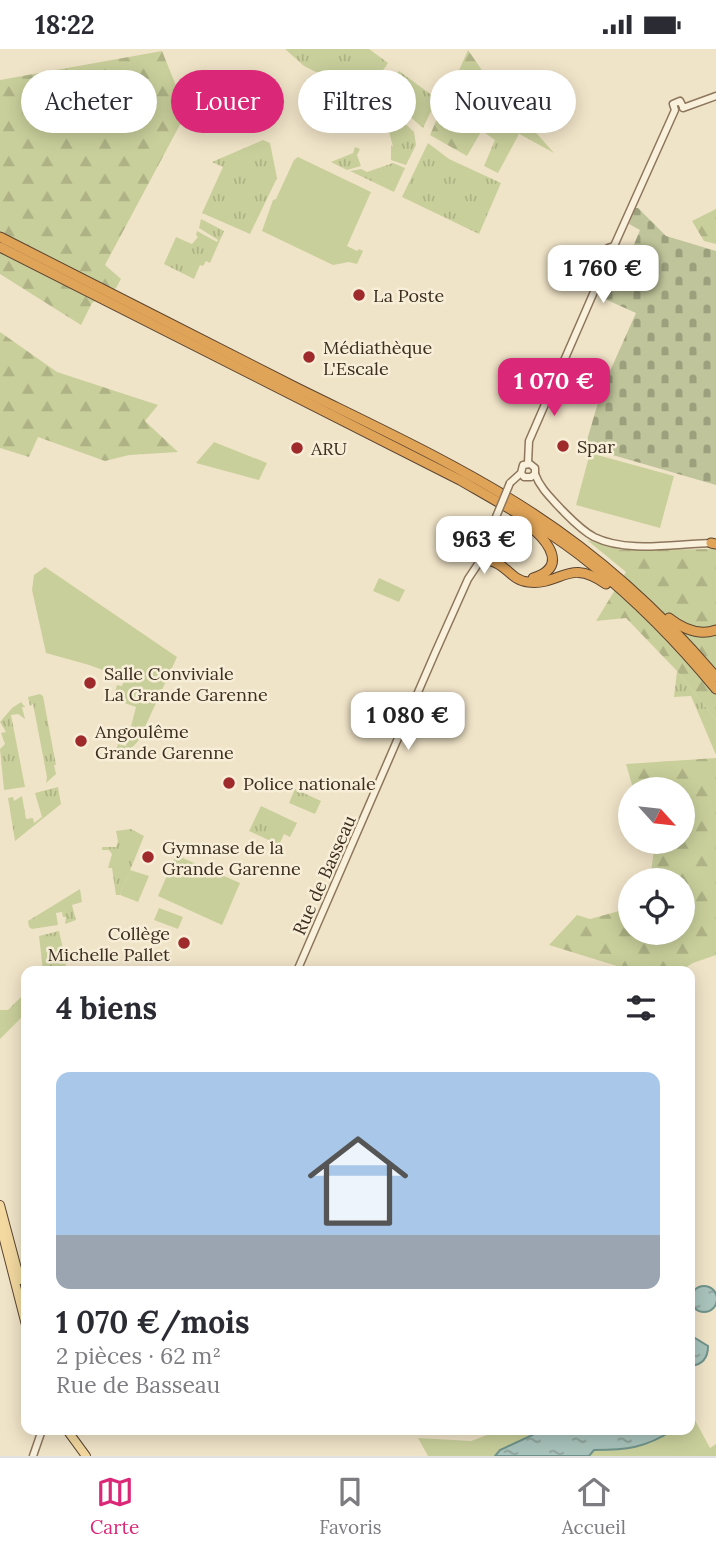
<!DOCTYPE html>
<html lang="fr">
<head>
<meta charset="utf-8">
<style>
  body { margin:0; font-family:Lora,serif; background:#f2f2f3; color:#2b2b33; height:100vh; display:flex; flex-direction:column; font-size:26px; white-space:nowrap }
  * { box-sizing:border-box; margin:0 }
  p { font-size:23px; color:#7c7c81 }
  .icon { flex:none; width:38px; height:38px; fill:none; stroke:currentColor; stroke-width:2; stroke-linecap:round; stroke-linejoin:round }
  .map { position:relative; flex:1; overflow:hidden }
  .drawer { position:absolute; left:21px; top:917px; width:674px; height:469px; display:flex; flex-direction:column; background:#fff; border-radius:14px; box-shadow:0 4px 18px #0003 }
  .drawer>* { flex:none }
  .top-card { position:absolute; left:21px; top:21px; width:676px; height:63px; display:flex; gap:14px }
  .needle { width:46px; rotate:117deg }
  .controls { position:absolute; left:618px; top:728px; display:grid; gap:14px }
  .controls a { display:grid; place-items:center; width:77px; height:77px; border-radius:50%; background:#fff; box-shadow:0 4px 18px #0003; font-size:35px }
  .price { position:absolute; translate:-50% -60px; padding:0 16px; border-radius:14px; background:#fff; color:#222; font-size:23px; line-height:46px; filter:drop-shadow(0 2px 4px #0008) }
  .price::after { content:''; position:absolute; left:50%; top:42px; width:21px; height:16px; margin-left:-10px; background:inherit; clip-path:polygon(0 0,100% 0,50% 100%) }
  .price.current { background:#db2777; color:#fff }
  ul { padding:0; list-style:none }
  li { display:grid; align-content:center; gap:14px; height:371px; padding:0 35px }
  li+li { border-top:2px solid #e1e1e2 }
  li span { display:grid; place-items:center; height:217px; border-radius:14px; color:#555 }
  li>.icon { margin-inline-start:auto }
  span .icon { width:126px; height:126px; fill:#fffc; stroke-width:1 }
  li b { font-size:30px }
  h2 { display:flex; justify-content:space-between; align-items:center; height:84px; padding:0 35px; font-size:30px }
  .pill { padding:0 24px; border-radius:32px; background:#fff; box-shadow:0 4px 18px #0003; font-size:24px; line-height:63px }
  .pill.current { background:#db2777; color:#fff }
  .status { display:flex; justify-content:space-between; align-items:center; height:49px; padding:0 35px; background:#fff; direction:ltr }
  .status svg { height:19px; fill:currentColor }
  .menu { display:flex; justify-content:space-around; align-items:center; height:98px; border-top:2px solid #e1e1e2; background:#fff; font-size:19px; color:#7c7c81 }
  .menu a { display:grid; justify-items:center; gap:4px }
  .menu .current { color:#db2777 }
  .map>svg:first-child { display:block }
  .grass { fill:url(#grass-tufts) }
  .forest { fill:url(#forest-firs) }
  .cemetery { fill:url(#cemetery-stones) }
  .park { fill:#c9cf9b }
  .water { fill:url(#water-ripples); stroke:#6f938a; stroke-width:2 }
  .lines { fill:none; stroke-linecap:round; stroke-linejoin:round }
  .minor-casing { stroke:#8d765c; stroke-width:9 }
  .major-casing { stroke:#5b4430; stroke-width:10 }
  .highway-casing { stroke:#5b4430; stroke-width:11 }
  .minor { stroke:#faf1dc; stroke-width:6 }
  .major { stroke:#f3d9a0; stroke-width:8 }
  .highway { stroke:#e0a458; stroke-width:9 }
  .minor-bridge-casing { stroke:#8d765c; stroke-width:9; stroke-linecap:butt }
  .minor-bridge { stroke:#faf1dc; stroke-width:6 }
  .poi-dot { fill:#9e2a2b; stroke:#f7eed8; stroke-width:2.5 }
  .labels { text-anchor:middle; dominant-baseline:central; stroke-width:5; stroke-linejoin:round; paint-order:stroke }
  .poi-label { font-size:18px; fill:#3d2e20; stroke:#f7eed8; text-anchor:start }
  .street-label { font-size:18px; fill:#3d2e20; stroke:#f7eed8 }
</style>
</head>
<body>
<div class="status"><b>18:22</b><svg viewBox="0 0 49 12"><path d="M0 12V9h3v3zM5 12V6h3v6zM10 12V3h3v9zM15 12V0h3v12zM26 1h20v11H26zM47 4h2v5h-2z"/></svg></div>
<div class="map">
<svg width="716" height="1407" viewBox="0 0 716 1407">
  <defs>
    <pattern id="grass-tufts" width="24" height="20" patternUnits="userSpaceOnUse" patternTransform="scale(1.75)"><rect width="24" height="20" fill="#c9cf9b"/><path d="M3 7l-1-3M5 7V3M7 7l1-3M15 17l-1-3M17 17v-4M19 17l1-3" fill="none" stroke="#aeb285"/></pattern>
    <pattern id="forest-firs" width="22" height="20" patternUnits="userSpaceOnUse" patternTransform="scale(1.75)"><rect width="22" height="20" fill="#c9cf9b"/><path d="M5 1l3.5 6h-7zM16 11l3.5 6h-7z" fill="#aeb285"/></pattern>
    <pattern id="cemetery-stones" width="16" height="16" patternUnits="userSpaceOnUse" patternTransform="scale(1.75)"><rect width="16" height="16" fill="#bfc49a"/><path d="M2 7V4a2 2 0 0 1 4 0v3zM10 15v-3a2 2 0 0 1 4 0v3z" fill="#9ca07d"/></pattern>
    <pattern id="water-ripples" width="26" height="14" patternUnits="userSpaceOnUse" patternTransform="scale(1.75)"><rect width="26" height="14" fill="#a9c4bc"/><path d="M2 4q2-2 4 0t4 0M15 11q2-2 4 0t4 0" fill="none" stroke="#8ba098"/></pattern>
  </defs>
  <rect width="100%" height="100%" fill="#f0e4c8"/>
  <g class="grass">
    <path d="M285 0H369L388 14 375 33 368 36 316 23 304 17Z"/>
    <path d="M399 22 437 50 423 79 386 47V41L390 34 394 33 397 29 396 26Z"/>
    <path d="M448 46 519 85 498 124 484 117 495 91C480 80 459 64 440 63Z"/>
    <path d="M385 56 414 83 416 96 406 116 391 111V96L393 98 384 63Z"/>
    <path d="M263 91 270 94 277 129 250 185 202 164 223 118 212 113Z"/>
    <path d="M428 94 449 110 501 134 479 185 402 148Z"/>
    <path d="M355 98 360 100 357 106 361 117 347 121 331 113 353 104Z"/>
    <path d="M393 114 405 119 394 143 350 122 361 120 367 123Z"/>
    <path d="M201 170 224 182 210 214 206 212 203 217 200 216 194 230 164 215 176 188 192 195 198 188 196 186 197 182 217 193 218 191 199 179Z"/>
    <path d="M677 622 716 671V706L691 647 674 648Z"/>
    <path d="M40 645 43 647 56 716H54L56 725 46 734 47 728 33 655 30 657 28 648Z"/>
    <path d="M21 653 25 658H22L25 670 18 665 11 666 25 738 4 741 0 700 5 695 1 684 6 683 0 673 12 659Z"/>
    <path d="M58 738 61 755 15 792 8 749 13 748 14 752 22 747 26 770 33 769 34 774 42 768 35 744Z"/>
    <path d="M295 740 321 752 315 765 289 754Z"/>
    <path d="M261 757 297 774 290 788 284 785 279 796 249 782Z"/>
    <path d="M131 780 144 787 120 846H116L112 819H108L112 805 109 801H102V798H116L118 792 116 782Z"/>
    <path d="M80 840 82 853 72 856 76 871 65 875 66 868H63L62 863 56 864 58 876 32 880 29 878 28 872Z"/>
    <path d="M59 882 66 914 65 922H43L39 887Z"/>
    <path d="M26 943V964L0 990V961H8Z"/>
  </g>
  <g class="forest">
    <path d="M468 1 486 27 554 104 448 46Z"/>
    <path d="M162 2 181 49 199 67V77L183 70 105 216 121 230 116 239 92 254 81 276 0 225V31Z"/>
    <path d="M440 63 447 64 482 81 467 107 430 86Z"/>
    <path d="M716 160V195L704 192 692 172Z"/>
    <path d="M0 283 57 323 158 356 145 372 178 403 129 406 105 412 38 388 29 408 0 399Z"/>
    <path d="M587 491 621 501 716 500V671L677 622 626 569 596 572 626 523Z"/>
    <path d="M716 709V906L693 914 680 922H633L549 896 577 866 590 870 630 859V884H682V831H650L655 793H682V740H662L663 735 641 737 639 740 632 736 626 715Z"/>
  </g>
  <path class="cemetery" d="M635 159H638L666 187 716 202V436L585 398 602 340 636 264 598 247 616 239 640 181 629 175Z"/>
  <g class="park">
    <path d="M298 108 371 143 347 197 357 202 359 200 363 202 357 215 349 213 333 216 262 182 273 151 276 150 294 111Z"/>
    <path d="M214 393 267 414 259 431 196 414Z"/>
    <path d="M590 404 674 427 660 479 576 456Z"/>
    <path d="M45 518 177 608 140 689C134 699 126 703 115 705L118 695 126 697 136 658 113 650 117 636 122 637 125 629 89 616 46 604 32 541 34 526Z"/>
    <path d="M379 529 405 541 399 553 373 542Z"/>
    <path d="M176 806 240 834 222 876 158 847Z"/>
    <path d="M130 821 149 827 138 853 120 846Z"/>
    <path d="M159 859 183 868 178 880 154 871Z"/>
    <path d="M690 1362 710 1399 716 1395V1407H428L418 1389 471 1392 500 1381H690Z"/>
  </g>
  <g class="water">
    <circle cx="704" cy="1250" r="13"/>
    <path d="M695 1289 708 1297C708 1309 703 1316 690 1317V1290Z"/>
    <path d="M543 1381H673C645 1399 627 1401 594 1401L589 1407H495L500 1401Z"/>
  </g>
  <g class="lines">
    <g class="minor-casing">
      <g id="minor">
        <path d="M683 59 716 47"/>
        <path d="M614 197 675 61 673 55 680 52 683 58"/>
        <path d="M528 414 529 392 610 206 608 199 614 197 617 204 610 206"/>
        <path d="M535 425C540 439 551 449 561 460 571 470 581 481 594 488 629 505 677 494 714 494"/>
        <path d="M510 434 521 424 523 416 530 415 535 419V425L531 428H524L521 424"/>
        <circle cx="485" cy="504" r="9"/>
        <path d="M486 495 496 468"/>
        <path d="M297 922 435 604 468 530 480 512"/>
        <path d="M33 1407 42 1381"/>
      </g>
    </g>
    <g class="major-casing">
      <g id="major">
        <path d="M0 1156 20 1231"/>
        <path d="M0 1175 26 1276"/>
        <path d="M67 1381 86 1407"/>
      </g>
    </g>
    <g class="highway-casing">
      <g id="highway">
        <path d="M0 188C99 238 198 289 297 339 376 378 457 415 531 463 600 508 662 564 716 628"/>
        <path d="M0 198 460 431C505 457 551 482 591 515 637 552 679 595 716 640"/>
        <path d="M533 480C551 496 566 519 533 529"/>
        <path d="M711 494 716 495"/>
        <path d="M491 512C506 515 512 532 528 533 562 537 568 508 606 535"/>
        <path d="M669 569C683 580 699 587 716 581"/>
      </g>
    </g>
    <use href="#minor" class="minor"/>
    <use href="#major" class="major"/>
    <use href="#highway" class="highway"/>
    <g class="minor-bridge-casing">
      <path id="minor-bridge" d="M496 468 510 434"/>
    </g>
    <use href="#minor-bridge" class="minor-bridge"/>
  </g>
  <g class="poi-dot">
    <circle cx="359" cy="246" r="7"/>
    <circle cx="309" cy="308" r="7"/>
    <circle cx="563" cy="397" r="7"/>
    <circle cx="297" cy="399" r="7"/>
    <circle cx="90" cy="634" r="7"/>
    <circle cx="81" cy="692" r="7"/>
    <circle cx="229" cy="734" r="7"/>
    <circle cx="148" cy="808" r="7"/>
    <circle cx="184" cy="894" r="7"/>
  </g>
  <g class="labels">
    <g class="poi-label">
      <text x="373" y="246">La Poste</text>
      <text x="323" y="298">Médiathèque<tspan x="323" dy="21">L'Escale</tspan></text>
      <text x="577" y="397">Spar</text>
      <text x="311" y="399">ARU</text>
      <text x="104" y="624">Salle Conviviale<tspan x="104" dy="21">La Grande Garenne</tspan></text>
      <text x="95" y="682">Angoulême<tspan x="95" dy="21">Grande Garenne</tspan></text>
      <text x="243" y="734">Police nationale</text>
      <text x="162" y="798">Gymnase de la<tspan x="162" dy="21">Grande Garenne</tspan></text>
      <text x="170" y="884" text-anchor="end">Collège<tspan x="170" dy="21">Michelle Pallet</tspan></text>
    </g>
    <g class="street-label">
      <text transform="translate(324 826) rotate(-66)">Rue de Basseau</text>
    </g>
  </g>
</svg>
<div class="controls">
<a><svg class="needle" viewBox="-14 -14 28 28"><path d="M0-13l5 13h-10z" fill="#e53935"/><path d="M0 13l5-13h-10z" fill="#7c7c81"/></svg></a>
<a><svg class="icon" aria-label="locate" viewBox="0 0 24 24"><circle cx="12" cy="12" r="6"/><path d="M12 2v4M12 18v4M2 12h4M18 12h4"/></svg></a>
</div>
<b class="price" style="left:603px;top:256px">1 760 €</b>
<b class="price current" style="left:554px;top:369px">1 070 €</b>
<b class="price" style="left:484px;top:527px">963 €</b>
<b class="price" style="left:408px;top:703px">1 080 €</b>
<div class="top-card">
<a class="pill">Acheter</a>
<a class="pill current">Louer</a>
<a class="pill">Filtres</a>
<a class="pill">Nouveau</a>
</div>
<section class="drawer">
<h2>4 biens<svg class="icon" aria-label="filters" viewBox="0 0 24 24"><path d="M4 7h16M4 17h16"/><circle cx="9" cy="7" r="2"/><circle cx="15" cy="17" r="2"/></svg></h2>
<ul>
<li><span style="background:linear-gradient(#a9c7e8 75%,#9aa5b1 0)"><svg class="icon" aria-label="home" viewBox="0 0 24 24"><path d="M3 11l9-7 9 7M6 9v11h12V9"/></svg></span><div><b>1 070 €/mois</b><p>2 pièces · 62 m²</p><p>Rue de Basseau</p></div></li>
</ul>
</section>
</div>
<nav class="menu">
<a class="current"><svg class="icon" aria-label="map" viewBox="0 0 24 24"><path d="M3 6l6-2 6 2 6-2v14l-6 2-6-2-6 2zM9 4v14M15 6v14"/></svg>Carte</a>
<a><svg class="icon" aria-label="saved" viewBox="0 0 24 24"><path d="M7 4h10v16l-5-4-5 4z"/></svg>Favoris</a>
<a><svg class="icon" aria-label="home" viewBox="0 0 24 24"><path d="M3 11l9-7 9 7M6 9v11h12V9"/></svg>Accueil</a>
</nav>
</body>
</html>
